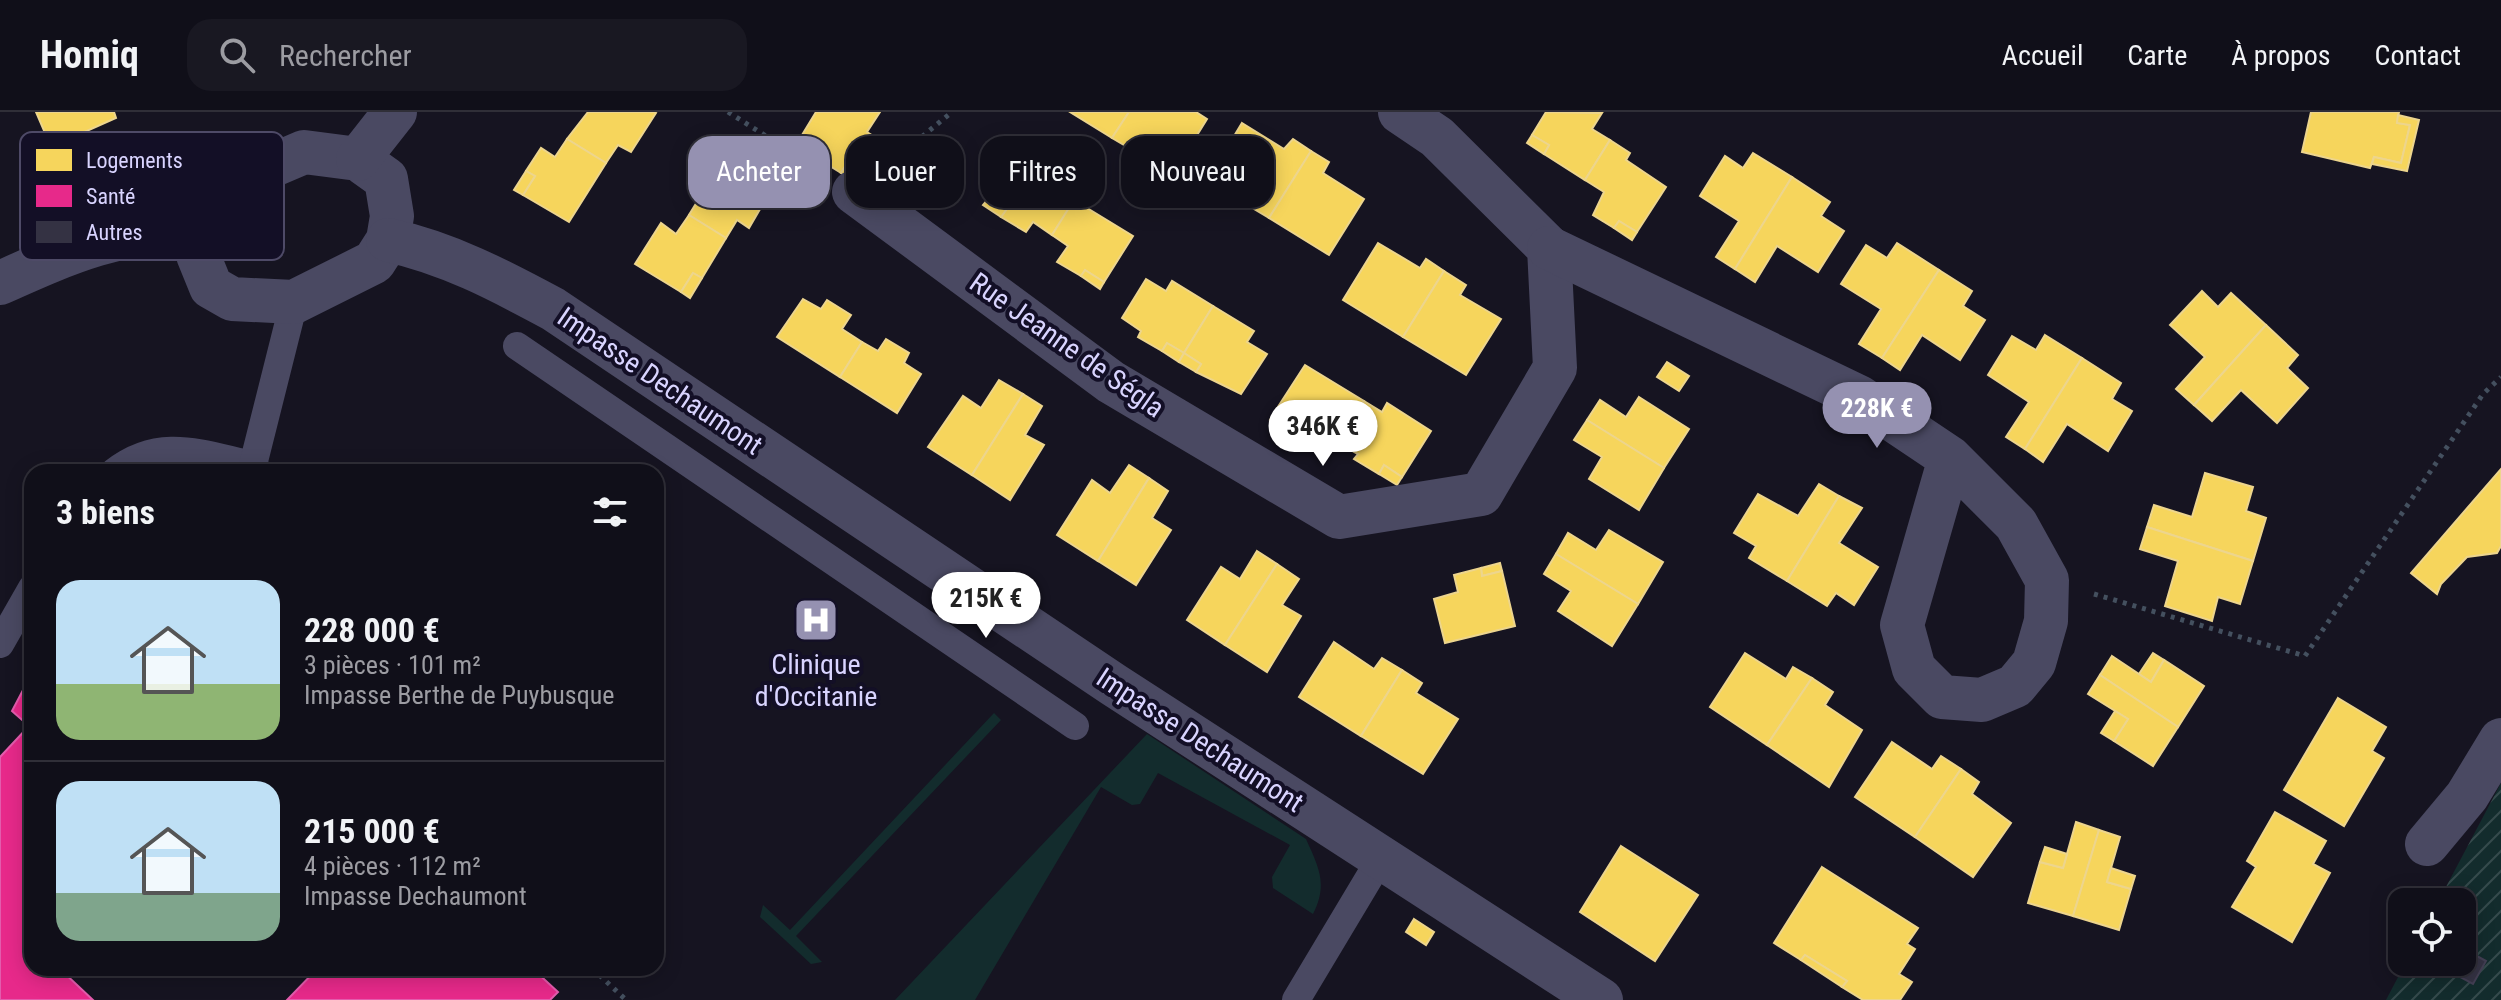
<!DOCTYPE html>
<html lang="fr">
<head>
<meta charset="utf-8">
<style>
  body { margin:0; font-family:"Roboto Condensed",sans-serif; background:#191822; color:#f1f3f6; height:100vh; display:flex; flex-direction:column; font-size:30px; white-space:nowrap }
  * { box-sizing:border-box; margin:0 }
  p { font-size:26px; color:#9c9ca2 }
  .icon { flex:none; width:44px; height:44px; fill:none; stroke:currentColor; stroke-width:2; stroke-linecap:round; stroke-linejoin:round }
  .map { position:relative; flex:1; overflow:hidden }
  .details { position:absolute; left:24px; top:352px; width:640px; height:512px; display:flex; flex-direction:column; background:#100f19; border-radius:24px; box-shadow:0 4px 20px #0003,0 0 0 2px #302f38 }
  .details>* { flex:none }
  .top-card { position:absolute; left:688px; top:24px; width:760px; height:72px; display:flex; gap:16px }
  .buttons { position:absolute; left:2388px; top:776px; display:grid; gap:16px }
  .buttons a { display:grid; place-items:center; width:88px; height:88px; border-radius:16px; background:#100f19; box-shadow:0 4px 20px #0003,0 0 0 2px #302f38; font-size:40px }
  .price { position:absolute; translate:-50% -68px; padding:0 18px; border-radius:28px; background:#fff; color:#222; font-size:26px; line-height:52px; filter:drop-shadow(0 2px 4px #0008) }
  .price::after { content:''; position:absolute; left:50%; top:48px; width:24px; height:18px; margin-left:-12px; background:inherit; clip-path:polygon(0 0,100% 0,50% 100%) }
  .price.selected { background:#9591b1; color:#fff }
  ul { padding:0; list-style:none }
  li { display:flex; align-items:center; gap:24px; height:200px; padding:0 32px }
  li+li { border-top:2px solid #302f38 }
  li span { display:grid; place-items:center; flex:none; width:224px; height:160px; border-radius:24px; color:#555 }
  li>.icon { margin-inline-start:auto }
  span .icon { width:96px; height:96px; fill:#fffc; stroke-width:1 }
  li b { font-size:34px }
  h2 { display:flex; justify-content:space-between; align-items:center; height:96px; padding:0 32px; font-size:34px }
  .pill { padding:0 28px; border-radius:24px; background:#100f19; box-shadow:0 4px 20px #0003,0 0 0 2px #302f38; font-size:28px; line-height:72px }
  .pill.selected { background:#9591b1; color:#fff }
  header { display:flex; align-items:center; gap:48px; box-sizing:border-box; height:112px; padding:0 40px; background:#100f19; border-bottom:2px solid #302f38 }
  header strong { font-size:38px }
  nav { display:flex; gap:44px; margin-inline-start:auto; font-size:28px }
  .search { width:560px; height:72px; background:#191822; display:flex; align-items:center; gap:20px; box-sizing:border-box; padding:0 28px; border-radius:24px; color:#9c9ca2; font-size:30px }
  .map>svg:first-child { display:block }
  .grass { fill:#132c2d }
  .garden { fill:url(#garden-furrows) }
  .homes { fill:#f6d55c; stroke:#edd58d; stroke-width:2 }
  .health { fill:#e7298a; stroke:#e35cad; stroke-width:2 }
  .building { fill:#343243; stroke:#433f54; stroke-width:2 }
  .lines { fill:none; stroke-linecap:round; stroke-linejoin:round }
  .path { stroke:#44505f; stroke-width:5; stroke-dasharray:4 6; stroke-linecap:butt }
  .lane { stroke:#4a4962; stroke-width:28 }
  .street { stroke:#4a4962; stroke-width:44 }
  .labels { text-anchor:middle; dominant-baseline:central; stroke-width:8; stroke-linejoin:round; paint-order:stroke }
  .street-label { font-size:28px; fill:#d9d4ff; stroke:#130f26 }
  .poi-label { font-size:28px; fill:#d9d4ff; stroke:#130f26 }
  .key { fill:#130f26; stroke:#4e4a67; stroke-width:2 }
  .key-label { font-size:22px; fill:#d9d4ff }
</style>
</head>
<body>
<header>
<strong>Homiq</strong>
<div class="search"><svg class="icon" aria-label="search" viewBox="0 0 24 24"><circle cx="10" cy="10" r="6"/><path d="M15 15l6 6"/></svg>Rechercher</div>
<nav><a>Accueil</a><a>Carte</a><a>À propos</a><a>Contact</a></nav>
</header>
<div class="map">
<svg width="2501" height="888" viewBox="0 0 2501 888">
  <defs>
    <pattern id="garden-furrows" width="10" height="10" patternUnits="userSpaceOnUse" patternTransform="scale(2)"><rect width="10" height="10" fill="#132c2d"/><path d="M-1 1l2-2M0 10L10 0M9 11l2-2" fill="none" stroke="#354a4c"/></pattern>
  </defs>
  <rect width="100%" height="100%" fill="#161421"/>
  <g class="grass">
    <path d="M994 601 1001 608 796 824 822 850 811 852 760 805 763 793 790 818Z"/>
    <path d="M1147 622 1306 727C1319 756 1328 772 1313 802L1273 776 1272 765 1290 733 1158 661 1140 692 1132 693 1101 675 975 888H895Z"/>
  </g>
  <path class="garden" d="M2501 671V888H2386L2406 850H2462V790H2438Z"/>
  <g class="homes">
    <path d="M36 0H114L116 6 51 35Z"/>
    <path d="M588 0H654L656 1 631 40 618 33 606 51 567 27Z"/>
    <path d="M816 0H880L867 20 875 25 861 48 853 42 841 61 796 33Z"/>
    <path d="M1070 0H1129L1112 26Z"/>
    <path d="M1129 0H1196L1207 7 1173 62 1112 26Z"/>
    <path d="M1546 0 1602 1 1592 17 1610 28 1585 68 1544 42 1549 33 1532 23Z"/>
    <path d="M2311 0H2399L2397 11 2410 13 2401 51 2374 45 2370 56 2302 40Z"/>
    <path d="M2398 3 2419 8 2407 59 2372 52 2374 45 2401 51 2410 13 2397 11Z"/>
    <path d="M1242 11 1284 37 1293 27 1311 39 1269 106 1207 69Z"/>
    <path d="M1532 23 1549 33 1544 42 1527 31Z"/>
    <path d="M567 27 606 51 569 110 523 83 535 64 526 59 541 36 555 45Z"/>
    <path d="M1610 28 1630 41 1626 48 1666 75 1637 120 1619 109 1614 116 1593 103 1604 80 1585 68Z"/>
    <path d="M1311 39 1329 50 1323 61 1364 87 1329 143 1269 106Z"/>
    <path d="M1017 40 1059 68 1054 76 1074 88 1052 123 1033 110 1026 120 1001 105 1006 98 988 87Z"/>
    <path d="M1753 41 1792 65 1735 157 1716 145 1739 109 1700 84 1725 44 1743 56Z"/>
    <path d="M853 42 861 48 849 66 841 61Z"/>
    <path d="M724 46 760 69 751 83 763 92 749 116 737 108 726 126 689 103Z"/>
    <path d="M526 59 535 64 523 83 514 78Z"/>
    <path d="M1792 65 1830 90 1821 104 1844 119 1818 160 1777 134 1755 170 1735 157Z"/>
    <path d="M988 87 1006 98 1001 105 983 93Z"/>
    <path d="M1074 88 1133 124 1104 170 1085 158 1081 164 1057 150 1068 134 1052 123Z"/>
    <path d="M689 103 726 126 702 166 693 161 681 180 635 152 661 111 676 122Z"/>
    <path d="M1619 109 1637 120 1632 128 1614 116Z"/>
    <path d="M1378 131 1420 156 1426 147 1444 159 1403 225 1343 188Z"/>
    <path d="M1897 131 1939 158 1882 246 1859 232 1881 197 1841 172 1866 133 1887 146Z"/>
    <path d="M1085 158 1104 170 1100 177 1081 164Z"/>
    <path d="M1939 158 1972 179 1963 194 1985 208 1960 248 1922 223 1900 258 1882 246Z"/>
    <path d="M1444 159 1466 173 1460 183 1501 207 1466 263 1403 225Z"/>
    <path d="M693 161 702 166 690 186 681 180Z"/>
    <path d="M1146 167 1166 179 1172 169 1213 194 1184 241 1167 231 1162 239 1138 225 1141 219 1122 206Z"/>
    <path d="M2202 179 2218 195 2231 181 2266 213 2194 293 2176 277 2205 245 2170 213Z"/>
    <path d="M803 187 821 197 827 188 851 203 842 217 862 230 840 265 777 225Z"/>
    <path d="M1213 194 1254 219 1247 230 1267 242 1241 282 1196 260 1201 252 1184 241Z"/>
    <path d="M2266 213 2298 243 2287 256 2308 276 2277 311 2241 278 2212 309 2194 293Z"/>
    <path d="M2045 223 2082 246 2025 337 2006 325 2029 290 1988 263 2012 224 2036 238Z"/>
    <path d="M886 227 909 241 904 251 921 262 897 301 840 265 862 230 878 239Z"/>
    <path d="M1167 231 1184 241 1179 250 1162 239Z"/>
    <path d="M1184 241 1201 252 1196 260 1179 250Z"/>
    <path d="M2082 246 2121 271 2112 287 2132 299 2108 339 2067 312 2043 350 2025 337Z"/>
    <path d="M1667 250 1689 264 1679 279 1657 265Z"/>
    <path d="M1305 253 1364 289 1338 331 1321 321 1313 333 1288 318 1294 309 1276 298Z"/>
    <path d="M999 268 1023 282 972 363 928 335 963 284 981 296Z"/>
    <path d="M1023 282 1042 294 1025 323 1044 333 1010 388 972 363Z"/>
    <path d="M1639 285 1689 317 1664 356 1587 308 1600 288 1626 305Z"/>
    <path d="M1364 289 1382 300 1387 291 1431 319 1402 365 1384 353 1379 362 1354 347 1358 342 1338 331Z"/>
    <path d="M1276 298 1294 309 1288 318 1270 308Z"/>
    <path d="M1587 308 1664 356 1639 398 1589 367 1602 345 1574 328Z"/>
    <path d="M1129 353 1149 366 1098 449 1057 423 1092 368 1110 381Z"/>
    <path d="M1384 353 1402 365 1397 373 1379 362Z"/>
    <path d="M2501 357V434L2497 441 2467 445 2441 472 2437 482 2411 461Z"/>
    <path d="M2205 361 2253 375 2246 399 2266 406 2253 449 2147 415 2154 393 2192 405Z"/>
    <path d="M1149 366 1168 379 1152 406 1171 418 1136 473 1098 449Z"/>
    <path d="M1819 372 1839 384 1787 469 1749 446 1756 434 1734 421 1758 382 1798 404Z"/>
    <path d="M1839 384 1862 396 1839 431 1878 455 1854 493 1836 481 1827 494 1787 469Z"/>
    <path d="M2147 415 2253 449 2240 492 2218 485 2212 509 2165 494 2178 449 2140 437Z"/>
    <path d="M1609 418 1663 450 1638 492 1556 442 1568 421 1596 438Z"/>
    <path d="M1257 439 1277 452 1225 533 1187 508 1221 455 1240 467Z"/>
    <path d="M1556 442 1638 492 1612 534 1558 499 1571 479 1544 462Z"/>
    <path d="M1500 451 1502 459 1482 464 1481 456Z"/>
    <path d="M1277 452 1299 467 1282 493 1301 504 1267 560 1225 533Z"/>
    <path d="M1481 456 1482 464 1502 459 1515 514 1445 531 1434 487 1458 480 1454 463Z"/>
    <path d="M1334 530 1374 557 1382 546 1402 558 1361 624 1299 585Z"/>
    <path d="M1745 541 1786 567 1793 555 1812 566 1767 633 1710 595Z"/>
    <path d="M2153 541 2164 548 2151 570 2139 562Z"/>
    <path d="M2112 544 2151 570 2164 548 2204 574 2178 615 2100 563Z"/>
    <path d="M1402 558 1422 571 1416 581 1458 607 1423 662 1361 624Z"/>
    <path d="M2100 563 2178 615 2153 654 2114 629 2128 607 2088 582Z"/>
    <path d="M1812 566 1833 580 1825 593 1862 618 1829 675 1767 633Z"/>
    <path d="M2338 586 2386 615 2372 639 2384 646 2344 714 2284 678Z"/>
    <path d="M2115 599 2128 607 2114 629 2101 621Z"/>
    <path d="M1892 630 1932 657 1941 644 1961 657 1915 725 1855 685Z"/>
    <path d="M1961 657 1979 670 1972 682 2011 711 1973 765 1915 725Z"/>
    <path d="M2275 700 2326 729 2313 752 2330 761 2292 830 2232 795 2256 755 2247 749Z"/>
    <path d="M2076 710 2099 718 2073 804 2028 791 2040 750 2063 756Z"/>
    <path d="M2099 718 2120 725 2107 770 2131 777 2119 818 2073 804Z"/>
    <path d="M1621 734 1698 783 1655 849 1580 800Z"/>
    <path d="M2045 735 2067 742 2063 756 2040 750Z"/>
    <path d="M1822 755 1918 816 1907 832 1915 837 1899 862 1912 870 1900 888H1863L1842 875 1847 869 1805 843 1801 848 1774 831Z"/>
    <path d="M2111 756 2135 764 2131 777 2107 770Z"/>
    <path d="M1414 807 1434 820 1426 833 1406 820Z"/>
    <path d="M1805 843 1847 869 1842 875 1801 848Z"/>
  </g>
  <g class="health">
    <path d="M32 561V856H59L93 888H0V645L29 614 12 599Z"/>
    <path d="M318 856H532L558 880 550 888H287Z"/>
  </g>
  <path class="building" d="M2462 836 2486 849 2473 872 2447 858 2452 850H2462Z"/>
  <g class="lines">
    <g class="path">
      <path d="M728 0 815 55"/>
      <path d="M891 50 952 0"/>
      <path d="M2094 482 2305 544 2483 282 2501 265"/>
      <path d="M592 856 626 888"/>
    </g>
    <g class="lane">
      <path d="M517 234 1075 614"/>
      <path d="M114 360C160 324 201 342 253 353"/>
      <path d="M259 360 253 353 294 190"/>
      <path d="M0 532 32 476"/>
      <path d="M1296 888 1381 746"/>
    </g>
    <g class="street">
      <path d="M304 40 358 47 386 67 392 104 388 128 374 150 294 190 232 187 211 175 198 143 205 96 220 76Z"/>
      <path d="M358 47 395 0"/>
      <path d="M854 80 1111 270 1339 405 1481 382 1555 256 1549 136 1437 25 1400 0"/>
      <path d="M388 128C448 141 499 168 553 197L1114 573 1601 888"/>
      <path d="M1549 136 1859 285 1950 346 2016 412 2047 468 2046 509 2034 551 2015 574 1982 588 1942 585 1914 557 1902 513 1950 346"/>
      <path d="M0 171C69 140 123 116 200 119"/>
      <path d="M2427 732 2467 684 2501 628"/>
    </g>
  </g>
  <defs>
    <g id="hospital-square" transform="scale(2.3)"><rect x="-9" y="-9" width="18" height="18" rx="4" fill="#9591b1" stroke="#130f26"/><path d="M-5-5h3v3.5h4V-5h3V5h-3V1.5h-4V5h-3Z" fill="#fff"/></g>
  </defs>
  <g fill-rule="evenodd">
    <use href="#hospital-square" x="816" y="508"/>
  </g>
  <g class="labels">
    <g class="street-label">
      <text transform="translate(1067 233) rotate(35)">Rue Jeanne de Ségla</text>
      <text transform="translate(660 269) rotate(34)">Impasse Dechaumont</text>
      <text transform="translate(1200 628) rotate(33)">Impasse Dechaumont</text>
    </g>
    <g class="poi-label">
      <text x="816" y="552">Clinique<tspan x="816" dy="32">d'Occitanie</tspan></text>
    </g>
  </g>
  <rect x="20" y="20" width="264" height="128" rx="12" class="key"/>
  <rect x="36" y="37" width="36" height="22" fill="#f6d55c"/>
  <rect x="36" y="73" width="36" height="22" fill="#e7298a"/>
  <rect x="36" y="109" width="36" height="22" fill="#343243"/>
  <g class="key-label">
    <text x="86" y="56">Logements</text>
    <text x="86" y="92">Santé</text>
    <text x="86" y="128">Autres</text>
  </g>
</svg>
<div class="buttons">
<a><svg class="icon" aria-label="locate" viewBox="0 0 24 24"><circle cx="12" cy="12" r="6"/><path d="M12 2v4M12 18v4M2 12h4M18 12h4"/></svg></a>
</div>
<b class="price selected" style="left:1877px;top:338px">228K €</b>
<b class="price" style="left:1323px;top:356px">346K €</b>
<b class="price" style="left:986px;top:528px">215K €</b>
<div class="top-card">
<a class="pill selected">Acheter</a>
<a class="pill">Louer</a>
<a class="pill">Filtres</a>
<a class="pill">Nouveau</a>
</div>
<section class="details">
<h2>3 biens<svg class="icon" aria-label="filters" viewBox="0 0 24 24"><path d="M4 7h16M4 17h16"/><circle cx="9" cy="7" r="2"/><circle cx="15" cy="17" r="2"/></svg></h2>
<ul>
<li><span style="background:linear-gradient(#bfe0f5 65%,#8fb573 0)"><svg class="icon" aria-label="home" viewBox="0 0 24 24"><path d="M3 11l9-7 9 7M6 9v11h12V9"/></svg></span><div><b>228 000 €</b><p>3 pièces · 101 m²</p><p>Impasse Berthe de Puybusque</p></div></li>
<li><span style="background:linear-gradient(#bfe0f5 70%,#7fa58c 0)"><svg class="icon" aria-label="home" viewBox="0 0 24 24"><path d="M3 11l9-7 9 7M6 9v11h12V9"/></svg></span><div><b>215 000 €</b><p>4 pièces · 112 m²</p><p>Impasse Dechaumont</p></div></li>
</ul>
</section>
</div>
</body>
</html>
